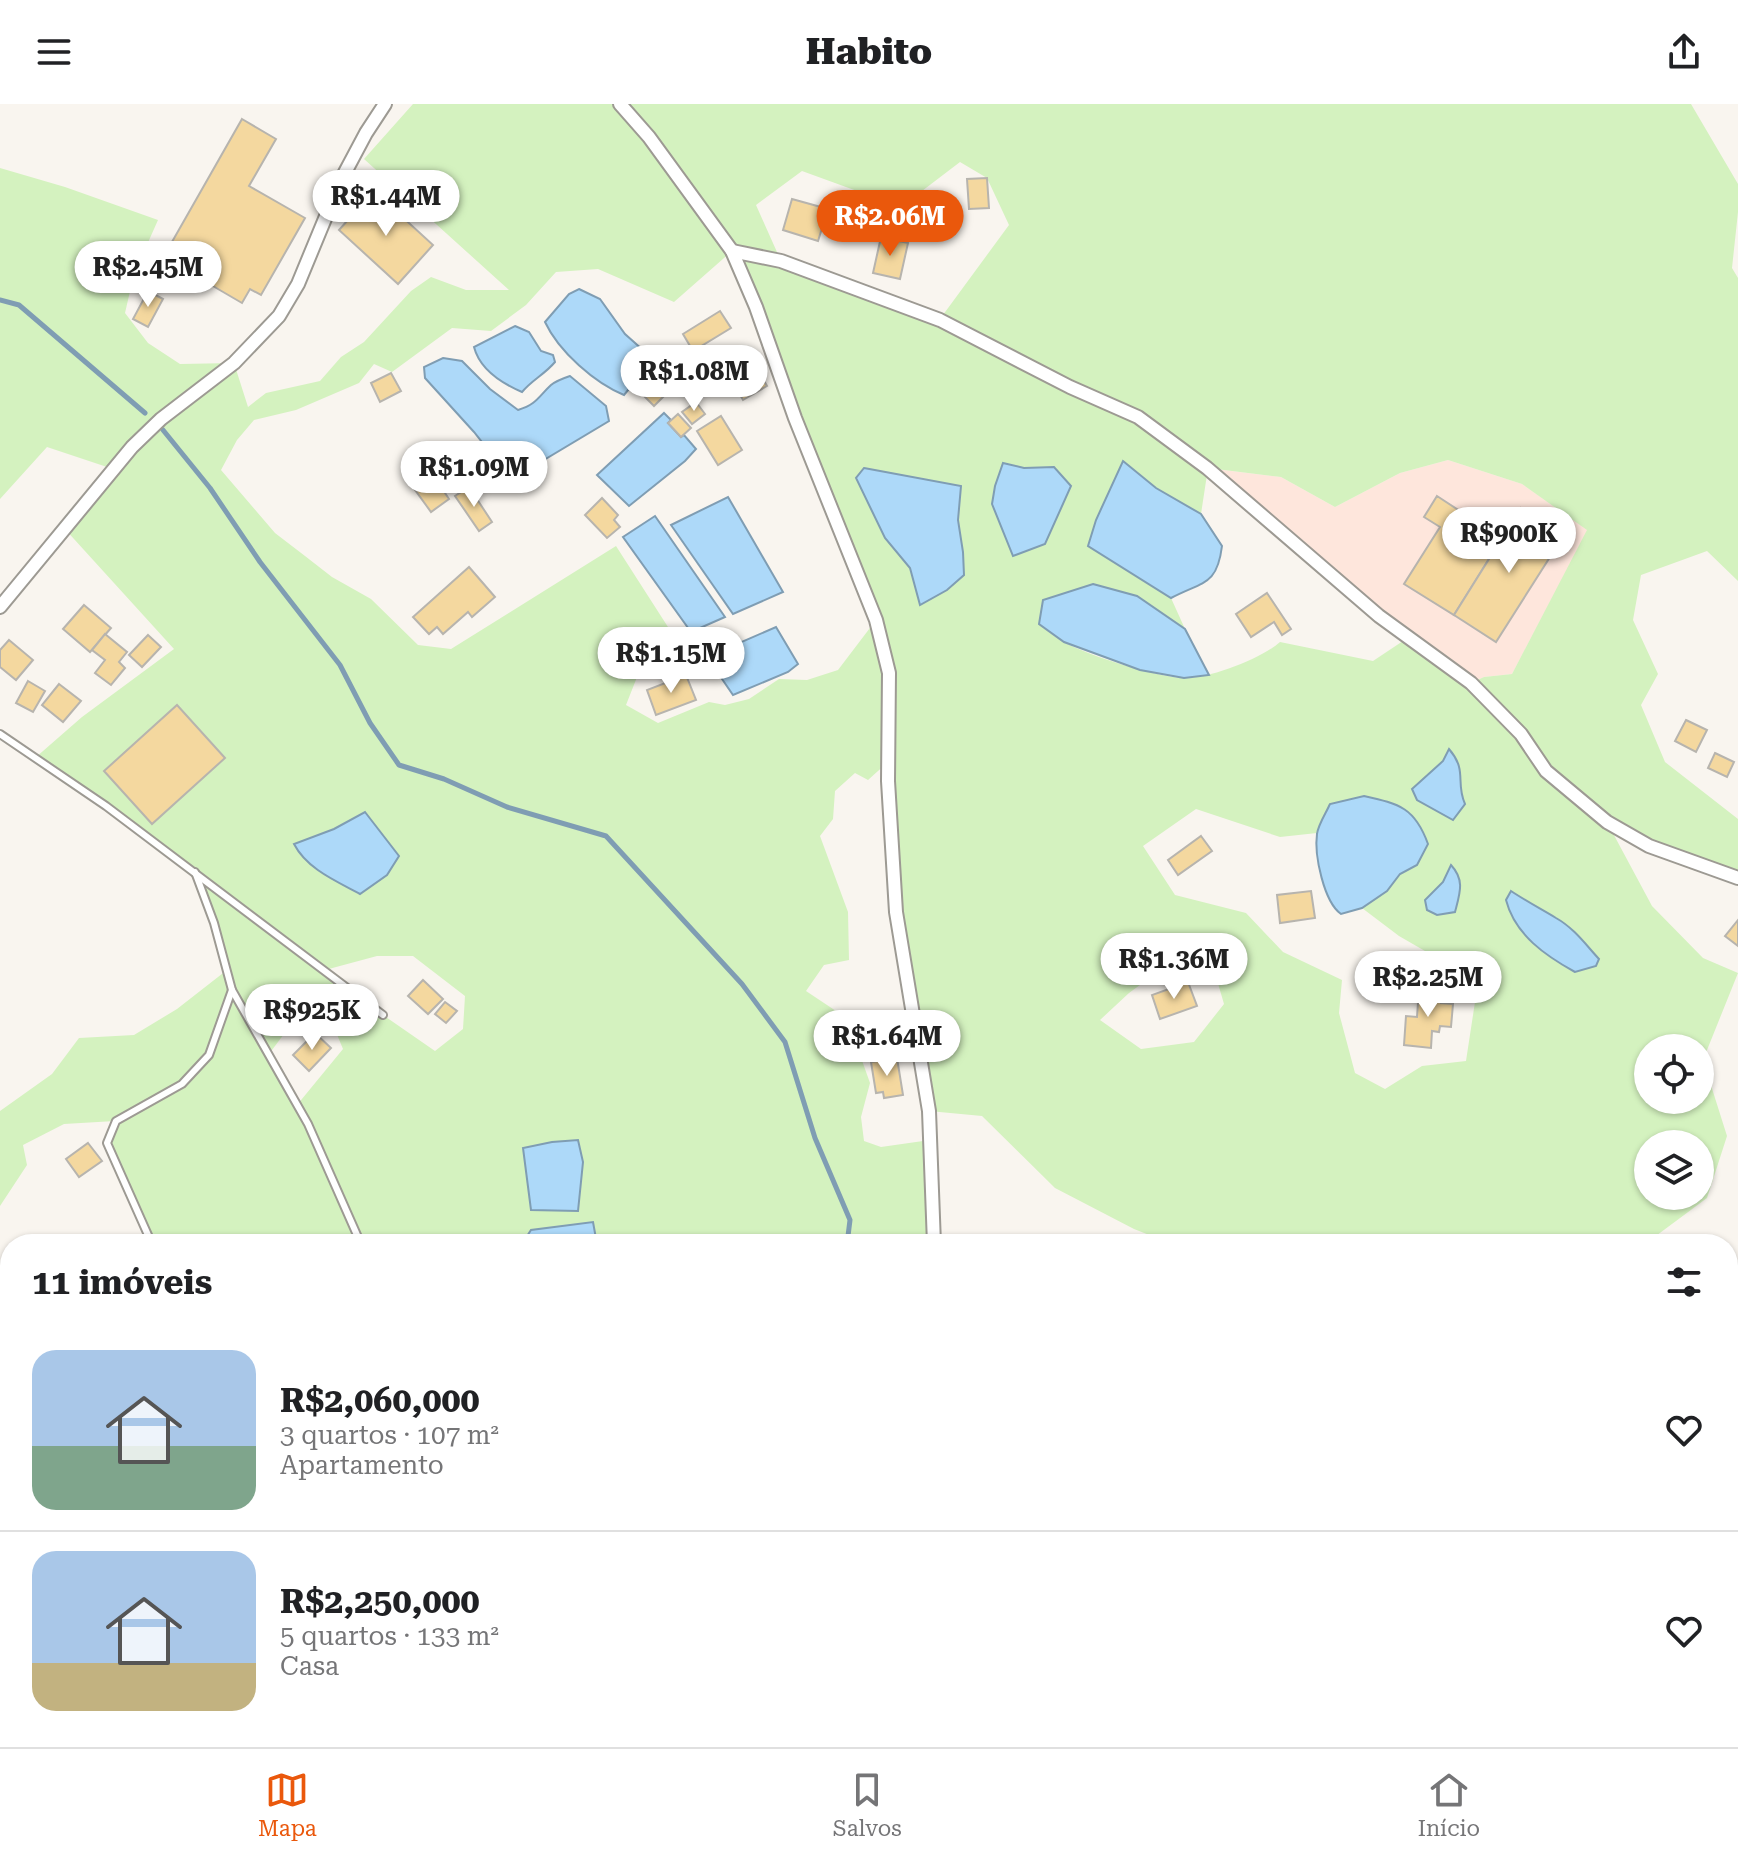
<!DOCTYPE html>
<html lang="pt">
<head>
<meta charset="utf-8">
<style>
  body { margin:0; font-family:"Roboto Serif",serif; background:#f6f6f6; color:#202124; height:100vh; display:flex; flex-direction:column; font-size:30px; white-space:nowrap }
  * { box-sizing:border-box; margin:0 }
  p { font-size:26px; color:#757577 }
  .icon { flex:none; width:44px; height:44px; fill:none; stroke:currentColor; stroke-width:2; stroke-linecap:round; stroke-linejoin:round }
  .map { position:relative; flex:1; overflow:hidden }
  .sheet { position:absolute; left:0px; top:1130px; width:1738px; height:514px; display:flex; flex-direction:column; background:#fff; border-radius:32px 32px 0 0; box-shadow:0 2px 6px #0004 }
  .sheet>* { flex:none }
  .buttons { position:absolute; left:1634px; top:930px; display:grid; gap:16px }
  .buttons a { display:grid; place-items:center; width:80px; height:80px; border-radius:50%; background:#fff; box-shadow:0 2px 6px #0004; font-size:40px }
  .price { position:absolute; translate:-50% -68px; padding:0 18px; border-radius:28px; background:#fff; color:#222; font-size:26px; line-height:52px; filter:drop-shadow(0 2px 4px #0008) }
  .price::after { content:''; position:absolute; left:50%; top:48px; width:24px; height:18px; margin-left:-12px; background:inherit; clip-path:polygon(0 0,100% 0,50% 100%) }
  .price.active { background:#ea580c; color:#fff }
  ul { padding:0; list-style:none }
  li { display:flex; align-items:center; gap:24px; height:200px; padding:0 32px }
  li+li { border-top:2px solid #e0e0e0 }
  li span { display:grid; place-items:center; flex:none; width:224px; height:160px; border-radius:24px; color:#555 }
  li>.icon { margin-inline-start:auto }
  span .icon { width:96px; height:96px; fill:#fffc; stroke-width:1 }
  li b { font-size:34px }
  h2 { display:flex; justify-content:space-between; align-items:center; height:96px; padding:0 32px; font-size:34px }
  header { display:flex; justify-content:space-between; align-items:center; height:104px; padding:0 32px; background:#fff; font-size:36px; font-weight:800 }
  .menu { display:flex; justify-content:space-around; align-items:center; height:112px; border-top:2px solid #e0e0e0; background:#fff; font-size:22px; color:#757577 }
  .menu a { display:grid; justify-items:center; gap:4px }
  .menu .active { color:#ea580c }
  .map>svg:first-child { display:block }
  .industrial { fill:#fee6dc }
  .green { fill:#d4f2bf; fill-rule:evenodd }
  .water { fill:#add9f9; stroke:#7f9db3; stroke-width:2 }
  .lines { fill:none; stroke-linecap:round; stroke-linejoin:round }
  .stream { stroke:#7f9db3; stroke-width:5 }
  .building { fill:#f4d89f; stroke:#b7b4ae; stroke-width:2 }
  .service-casing { stroke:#9d9a93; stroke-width:10 }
  .minor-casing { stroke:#9d9a93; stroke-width:16 }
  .service { stroke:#fff; stroke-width:6 }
  .minor { stroke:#fff; stroke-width:12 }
</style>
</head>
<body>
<header><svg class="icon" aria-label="menu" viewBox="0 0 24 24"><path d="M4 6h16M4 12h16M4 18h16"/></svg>Habito<svg class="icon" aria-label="share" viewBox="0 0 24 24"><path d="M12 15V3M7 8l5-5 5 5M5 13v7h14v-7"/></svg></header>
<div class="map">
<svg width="1738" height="1643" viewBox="0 0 1738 1643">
  <rect width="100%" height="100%" fill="#f9f5ef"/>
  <path class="industrial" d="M1448 356 1522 380 1588 426 1512 570 1484 573 1471 579 1379 512 1207 364 1281 373 1335 403 1400 369Z"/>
  <g class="green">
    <path d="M413 0H1691L1738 80V108L1732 164 1738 174V477L1707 447 1641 471 1633 516 1658 570 1641 601 1665 658 1738 715V774L1608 720 1652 802 1703 854 1738 869 1703 956 1727 1032 1707 1094 1645 1140H1172L1134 1125 1055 1084 982 1012 929 1007 896 808 888 658 868 676 855 669 835 687 833 715 820 732 848 808 849 856 824 861 806 887 842 911 859 948 870 979 861 1013 864 1037 881 1043 930 1036 934 1140H152L107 1039 115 1017 64 1020 23 1041 27 1061 0 1102V1007L52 970 79 934 134 931 177 905 227 866 195 768 35 654 82 613 174 545 64 424 113 365 47 343 0 395V64L65 83 158 116 134 170 125 209 148 239 180 260 234 259 248 303 266 289 320 277 341 253 364 238 411 187 431 173 466 186H509L364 55ZM960 58 987 74 1009 121 940 215 781 157 756 101 802 67 901 103ZM732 147 876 516 838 566 807 576 779 575 749 595 725 601 709 598 658 619 626 601 639 568 684 548 616 442 451 545 418 541 371 495 332 473 305 452 275 429 221 366 237 336 254 316 296 306 359 279 374 260 392 268 452 224 491 227 526 201 556 168 598 165 674 198ZM1448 356 1522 380 1587 426 1512 570 1484 573 1471 579 1409 533 1373 557 1280 538C1261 555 1209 575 1183 574 1154 572 1089 552 1064 538 1055 533 1047 526 1039 520L1043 496 1093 480 1137 492 1185 525 1171 494 1088 442 1096 416 1123 357 1156 384 1201 410 1208 364 1281 373 1335 403 1400 369ZM1364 692 1417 761 1400 770 1387 787 1362 804 1399 832 1444 858 1475 898 1466 957 1422 962 1385 985 1355 969 1339 909 1342 876 1283 848 1246 809 1175 791 1143 742 1196 705 1280 733 1317 729 1331 700ZM377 852H413L465 892 463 925 435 947 383 911 325 866ZM1210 852 1224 900 1194 938 1141 945 1100 916 1129 889 1166 862ZM296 914 331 916 343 945 297 1001 269 950ZM1648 944H1700V996H1648ZM1648 1040H1700V1092H1648Z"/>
    <path d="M1738 1338V1418L1728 1417V1342Z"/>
    <path d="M1728 1523 1738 1525V1643H977L963 1634H1728Z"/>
    <path d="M0 1571 10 1588V1634H37L43 1643H0Z"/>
    <path d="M247 1634H490L493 1643H248Z"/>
    <path d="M529 1634H734V1643H521Z"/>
  </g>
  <g class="water">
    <path d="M579 185 600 195 625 230 644 247 643 268 624 291C595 279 559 248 545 218L569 190Z"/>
    <path d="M515 222 529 228 541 247 553 251 555 258C545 270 532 276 522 288 501 279 480 266 474 243Z"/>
    <path d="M443 254 462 257 490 285 518 306C537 300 538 293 551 281 556 277 564 274 570 272L606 302 609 317 544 356 527 379 500 361 474 328 425 274 424 263Z"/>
    <path d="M664 309 671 316 668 319 681 333 684 331 696 345 685 357 629 402 597 371Z"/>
    <path d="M1123 357 1156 384 1201 410 1222 442C1217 482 1203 477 1171 494L1088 442 1096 416Z"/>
    <path d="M1003 359 1024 364 1054 363 1071 382 1045 440 1013 452 992 400 995 382Z"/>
    <path d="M864 364 961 382 958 416 963 448 964 471 947 486 920 501 910 464 885 434 856 374Z"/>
    <path d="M728 393 783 488 733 510 671 421Z"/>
    <path d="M655 412 725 513 691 528 623 433Z"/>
    <path d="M1093 480 1137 492 1185 525 1209 571 1184 574 1140 566 1064 538 1039 520 1043 496Z"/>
    <path d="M776 523 798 560 788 568 733 591 707 553Z"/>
    <path d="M1449 645C1468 667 1455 678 1465 700L1453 716 1417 696 1412 685 1443 657Z"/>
    <path d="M1364 692C1400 700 1415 704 1428 740L1417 761 1400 770 1387 787 1362 804 1341 810C1324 798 1314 751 1317 730 1318 721 1326 709 1330 700Z"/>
    <path d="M365 708 399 752 387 771 360 790C336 777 307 765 294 740L334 725Z"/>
    <path d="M1451 761C1465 776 1460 789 1455 808L1437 811 1427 806 1425 796 1443 778Z"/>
    <path d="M1511 787C1526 797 1541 805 1556 814 1574 824 1586 841 1599 855L1596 862 1575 868C1546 852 1515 831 1506 796Z"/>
    <path d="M578 1036 583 1058 578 1107 531 1106 523 1044 552 1038Z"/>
    <path d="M593 1118 597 1140H522L531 1126Z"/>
  </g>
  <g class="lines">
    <g class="stream">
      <path d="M0 196 19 201 145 309"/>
      <path d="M163 326 210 384 260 458 340 561 370 619 399 661 444 675 507 703 606 732 742 880 785 938 815 1034 850 1116 847 1140"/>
    </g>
  </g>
  <g class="building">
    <path d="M242 15 276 35 249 82 305 114 261 191 250 185 242 199 206 178 214 165 194 154 179 179 156 166Z"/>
    <path d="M987 74 989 104 969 105 967 75Z"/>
    <path d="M374 87 433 141 398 180 339 126Z"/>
    <path d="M792 95 828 105 818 137 783 126Z"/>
    <path d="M881 133 908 139 900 175 873 169Z"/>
    <path d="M148 187 163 195 148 223 133 215Z"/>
    <path d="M720 207 731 224 693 247 683 230Z"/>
    <path d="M747 247 767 282 743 296 723 261Z"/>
    <path d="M669 268 679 277 654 302 645 293Z"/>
    <path d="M391 269 401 287 380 298 371 279Z"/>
    <path d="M696 298 705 310 692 320 682 308Z"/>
    <path d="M678 310 691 324 681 333 668 319Z"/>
    <path d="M721 312 742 346 718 361 697 327Z"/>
    <path d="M439 358 456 381 445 389 449 395 431 408 410 379Z"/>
    <path d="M469 383 492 418 479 427 455 392Z"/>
    <path d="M1437 392 1466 411 1460 419 1497 442 1454 511 1404 480 1440 423 1424 413Z"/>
    <path d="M602 394 618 411 614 416 620 423 607 434 585 411Z"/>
    <path d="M1521 404 1564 431 1496 538 1454 511Z"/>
    <path d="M469 463 495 493 472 513 468 508 443 530 437 523 429 530 413 513Z"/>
    <path d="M1267 489 1291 525 1282 531 1274 518 1251 533 1236 510Z"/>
    <path d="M84 501 111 524 90 548 63 525Z"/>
    <path d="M105 530 127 548 119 558 125 564 111 581 95 569 105 556 92 546Z"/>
    <path d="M148 531 161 543 142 563 129 551Z"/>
    <path d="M9 536 33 556 16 576 0 563V546Z"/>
    <path d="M686 571 696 596 656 611 647 586Z"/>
    <path d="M28 577 45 587 33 608 16 599Z"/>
    <path d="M59 580 81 597 63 618 42 601Z"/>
    <path d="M177 601 225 654 152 720 104 667Z"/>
    <path d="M1686 616 1707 626 1696 648 1675 637Z"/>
    <path d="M1715 649 1734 658 1727 673 1708 664Z"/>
    <path d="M1201 732 1212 747 1178 771 1168 756Z"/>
    <path d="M1311 787 1315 814 1280 819 1277 791Z"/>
    <path d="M1738 816V842L1725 832Z"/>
    <path d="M423 876 443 895 428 910 408 892Z"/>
    <path d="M1188 878 1197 902 1160 915 1152 891Z"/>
    <path d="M1419 884 1443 886 1441 899 1453 900 1451 923 1440 922 1439 928 1432 927 1431 944 1404 941 1406 912 1417 913Z"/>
    <path d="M445 898 457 907 446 919 435 910Z"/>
    <path d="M315 929 331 944 309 967 293 951Z"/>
    <path d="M897 954 903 991 884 994 883 988 876 989 871 958Z"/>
    <path d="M88 1039 102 1057 79 1073 66 1055Z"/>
    <path d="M763 1634H787L786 1640Z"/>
  </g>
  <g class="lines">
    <g class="service-casing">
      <g id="service">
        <path d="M0 630 106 702 383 911"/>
        <path d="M195 768 214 819 232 886 308 1020 361 1140"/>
        <path d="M152 1140 107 1039 116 1017 182 980 209 951 232 886"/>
      </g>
    </g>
    <g class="minor-casing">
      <g id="minor">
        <path d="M620 0 649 33 732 147 756 203 795 314 876 516 889 569 888 677 896 808 929 1007 934 1140"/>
        <path d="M732 147 781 157 940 216 1070 283 1138 313 1207 364 1379 512 1471 579 1521 630 1546 667 1607 718 1649 742 1738 774"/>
        <path d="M0 503 132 343 161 315 234 259 279 212 298 180 341 76 366 29 385 0"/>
        <path d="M950 1643 951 1634"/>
      </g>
    </g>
    <use href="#service" class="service"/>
    <use href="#minor" class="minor"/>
  </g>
</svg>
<div class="buttons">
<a><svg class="icon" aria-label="locate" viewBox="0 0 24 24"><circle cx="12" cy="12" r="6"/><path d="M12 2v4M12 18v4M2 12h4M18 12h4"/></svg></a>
<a><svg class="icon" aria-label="layers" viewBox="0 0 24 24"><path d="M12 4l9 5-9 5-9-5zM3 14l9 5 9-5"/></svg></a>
</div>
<b class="price" style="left:386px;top:134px">R$1.44M</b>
<b class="price active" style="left:890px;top:154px">R$2.06M</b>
<b class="price" style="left:148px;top:205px">R$2.45M</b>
<b class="price" style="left:694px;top:309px">R$1.08M</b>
<b class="price" style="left:474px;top:405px">R$1.09M</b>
<b class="price" style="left:1509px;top:471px">R$900K</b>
<b class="price" style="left:671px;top:591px">R$1.15M</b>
<b class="price" style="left:1174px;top:897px">R$1.36M</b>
<b class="price" style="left:1428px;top:915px">R$2.25M</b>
<b class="price" style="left:312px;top:948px">R$925K</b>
<b class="price" style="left:887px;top:974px">R$1.64M</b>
<section class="sheet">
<h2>11 imóveis<svg class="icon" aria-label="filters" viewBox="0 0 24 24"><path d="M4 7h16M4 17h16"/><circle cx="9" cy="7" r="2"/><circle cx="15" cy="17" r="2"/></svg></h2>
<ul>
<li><span style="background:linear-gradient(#a9c7e8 60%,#7fa58c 0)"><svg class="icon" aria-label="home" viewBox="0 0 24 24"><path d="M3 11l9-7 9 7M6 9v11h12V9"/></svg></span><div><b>R$2,060,000</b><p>3 quartos · 107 m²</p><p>Apartamento</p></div><svg class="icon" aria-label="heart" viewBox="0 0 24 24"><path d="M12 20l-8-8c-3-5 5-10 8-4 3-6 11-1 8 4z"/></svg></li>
<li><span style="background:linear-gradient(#a9c7e8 70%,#c2b280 0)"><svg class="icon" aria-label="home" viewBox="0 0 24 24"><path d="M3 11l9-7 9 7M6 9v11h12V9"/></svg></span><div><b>R$2,250,000</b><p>5 quartos · 133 m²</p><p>Casa</p></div><svg class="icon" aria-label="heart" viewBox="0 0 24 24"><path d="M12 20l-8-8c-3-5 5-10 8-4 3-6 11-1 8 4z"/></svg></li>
</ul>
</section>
</div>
<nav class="menu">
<a class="active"><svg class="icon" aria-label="map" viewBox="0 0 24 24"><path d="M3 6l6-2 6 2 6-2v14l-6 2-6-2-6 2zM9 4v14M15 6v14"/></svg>Mapa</a>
<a><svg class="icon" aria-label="saved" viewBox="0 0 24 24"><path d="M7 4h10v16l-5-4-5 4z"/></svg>Salvos</a>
<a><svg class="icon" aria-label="home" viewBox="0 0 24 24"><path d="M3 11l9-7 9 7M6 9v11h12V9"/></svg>Início</a>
</nav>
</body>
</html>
